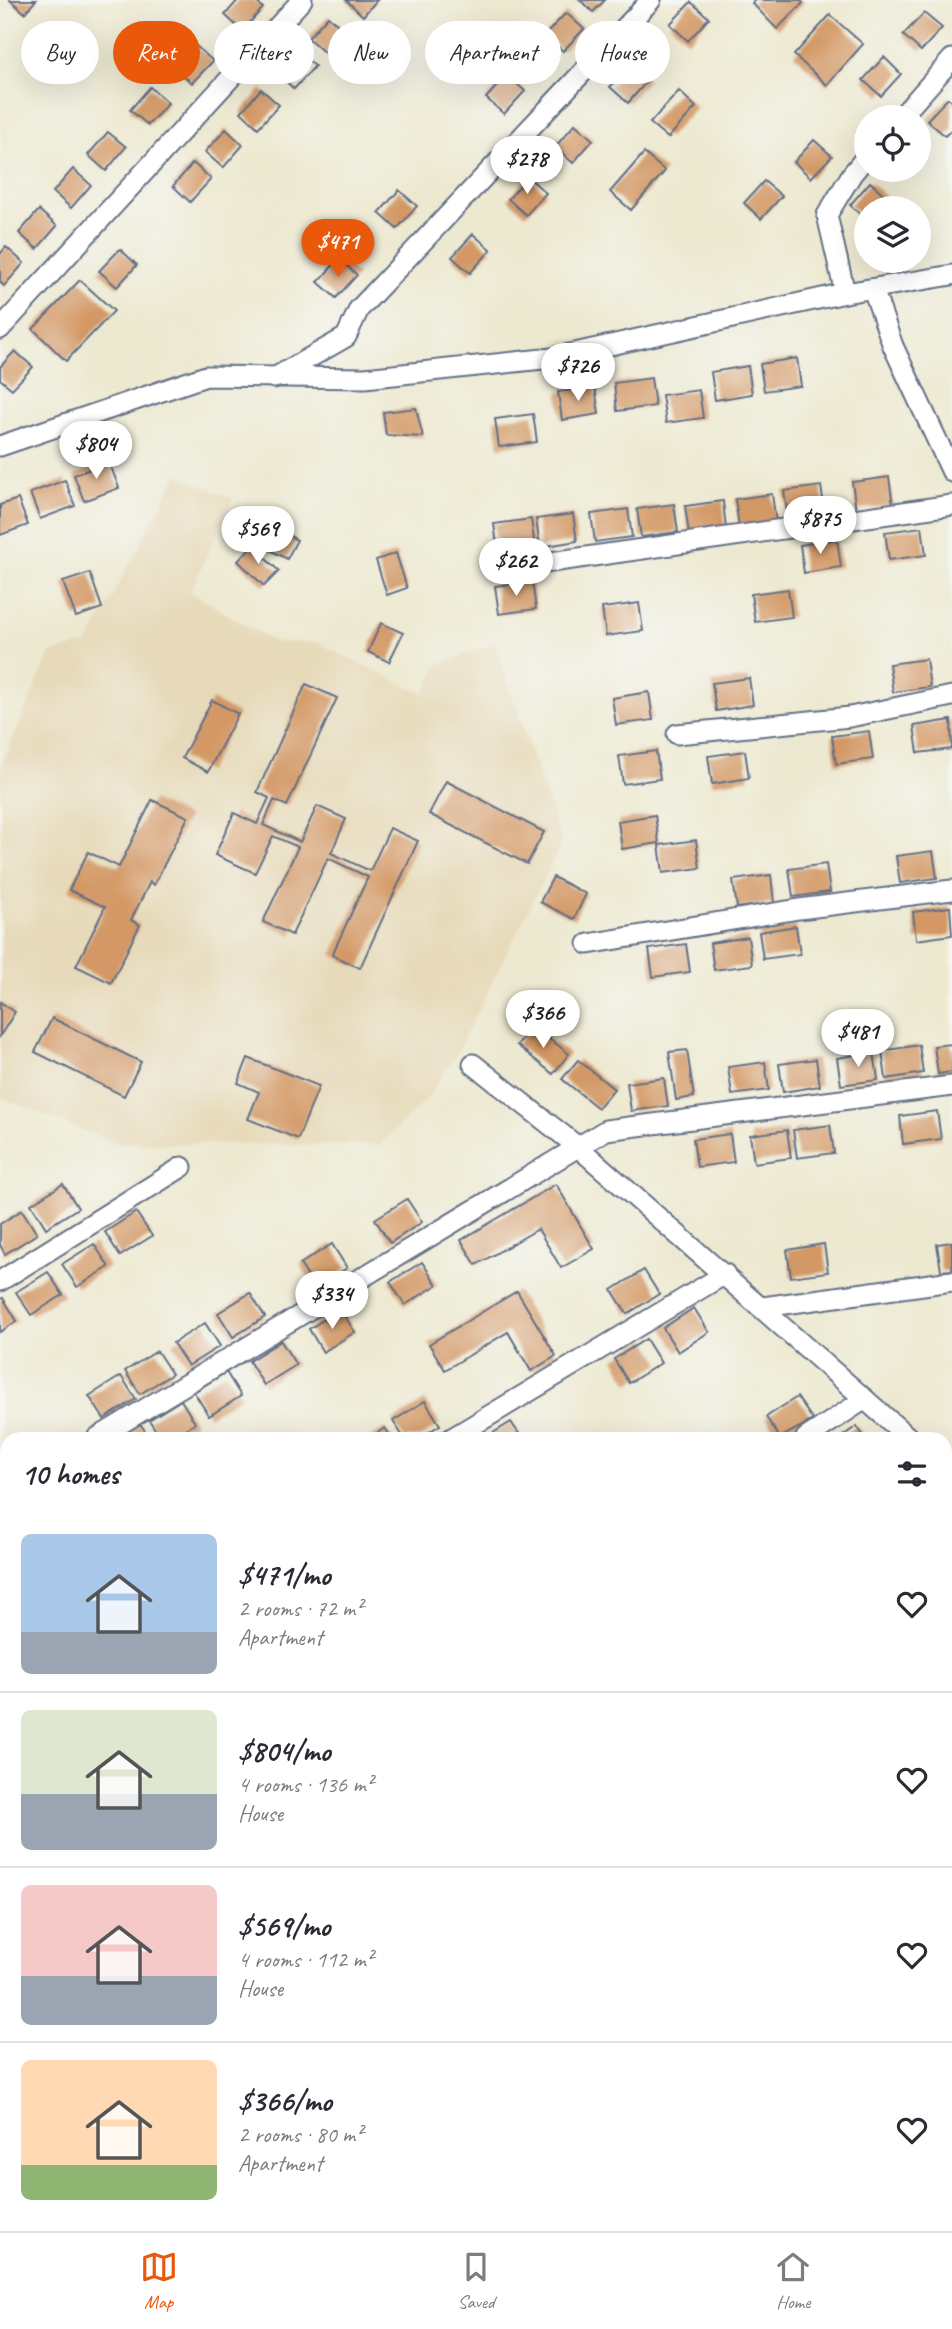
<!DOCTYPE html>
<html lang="en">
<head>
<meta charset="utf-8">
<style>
  body { margin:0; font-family:Caveat,sans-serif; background:#f7f7f7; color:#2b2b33; height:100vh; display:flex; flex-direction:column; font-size:26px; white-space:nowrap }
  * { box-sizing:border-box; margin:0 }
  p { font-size:23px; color:#7c7c81 }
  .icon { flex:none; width:38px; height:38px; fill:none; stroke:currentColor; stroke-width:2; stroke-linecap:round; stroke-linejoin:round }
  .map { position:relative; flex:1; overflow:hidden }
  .side { position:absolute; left:0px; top:1432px; width:952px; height:800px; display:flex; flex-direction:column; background:#fff; border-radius:21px 21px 0 0; box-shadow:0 7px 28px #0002 }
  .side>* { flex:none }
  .guide { position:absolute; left:21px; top:21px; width:910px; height:63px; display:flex; gap:14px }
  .buttons { position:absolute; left:854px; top:105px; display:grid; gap:14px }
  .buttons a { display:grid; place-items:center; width:77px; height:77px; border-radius:50%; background:#fff; box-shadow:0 7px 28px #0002; font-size:35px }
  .price { position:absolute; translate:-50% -60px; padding:0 16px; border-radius:24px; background:#fff; color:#222; font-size:23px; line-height:46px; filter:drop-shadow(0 2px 4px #0008) }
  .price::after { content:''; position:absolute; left:50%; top:42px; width:21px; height:16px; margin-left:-10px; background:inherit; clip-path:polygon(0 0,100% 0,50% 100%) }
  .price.current { background:#ea580c; color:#fff }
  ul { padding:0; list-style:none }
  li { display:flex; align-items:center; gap:21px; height:175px; padding:0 21px }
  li+li { border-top:2px solid #e1e1e2 }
  li span { display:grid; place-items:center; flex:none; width:196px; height:140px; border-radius:10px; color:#555 }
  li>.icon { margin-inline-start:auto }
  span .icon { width:84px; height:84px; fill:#fffc; stroke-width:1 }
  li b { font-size:30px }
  h2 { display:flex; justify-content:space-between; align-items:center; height:84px; padding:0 21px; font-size:30px }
  .pill { padding:0 24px; border-radius:32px; background:#fff; box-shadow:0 7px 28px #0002; font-size:24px; line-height:63px }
  .pill.current { background:#ea580c; color:#fff }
  .tabs { display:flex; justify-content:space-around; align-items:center; height:98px; border-top:2px solid #e1e1e2; background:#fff; font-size:19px; color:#7c7c81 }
  .tabs a { display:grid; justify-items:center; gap:4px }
  .tabs .current { color:#ea580c }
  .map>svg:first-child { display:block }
  .built { fill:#e7daba }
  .building { fill:#d39865 }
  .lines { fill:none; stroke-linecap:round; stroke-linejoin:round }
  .street-casing { stroke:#647086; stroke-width:23 }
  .secondary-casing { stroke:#647086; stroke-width:30 }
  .street { stroke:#fff; stroke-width:19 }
  .secondary { stroke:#fbe6c3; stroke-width:26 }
</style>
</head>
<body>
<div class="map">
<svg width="952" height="2231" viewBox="0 0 952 2231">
  <rect width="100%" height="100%" fill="#f6f6f2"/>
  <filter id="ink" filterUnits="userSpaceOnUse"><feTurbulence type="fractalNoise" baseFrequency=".0143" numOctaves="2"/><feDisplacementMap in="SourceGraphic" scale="14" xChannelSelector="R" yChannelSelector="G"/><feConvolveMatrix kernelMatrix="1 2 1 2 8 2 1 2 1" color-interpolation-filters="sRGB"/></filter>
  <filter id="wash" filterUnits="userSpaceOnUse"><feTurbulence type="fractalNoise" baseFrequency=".00686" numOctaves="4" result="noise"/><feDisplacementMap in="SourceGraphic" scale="28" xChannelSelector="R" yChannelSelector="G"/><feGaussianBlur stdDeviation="1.57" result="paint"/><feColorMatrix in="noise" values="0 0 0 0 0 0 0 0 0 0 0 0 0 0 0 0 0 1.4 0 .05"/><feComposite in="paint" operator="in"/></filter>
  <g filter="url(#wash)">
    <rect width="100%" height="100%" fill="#ede9d1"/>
    <path class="built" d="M177 475 233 499 190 592 275 642H316L424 694 438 665 494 643 562 843 458 1051 428 1098 379 1145 115 1143 0 1097V769L50 653 88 643Z"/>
    <g id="blocks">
      <g class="building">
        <path d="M10 0H36L25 13Z"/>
        <path d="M238 0H254L263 8 242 31 225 15Z"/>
        <path d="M346 0H377L363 16Z"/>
        <path d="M580 0H605L593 12Z"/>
        <path d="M755 0H800L803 3 777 29 752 3Z"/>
        <path d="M691 2 709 18 688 41 670 24Z"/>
        <path d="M566 13 584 29 563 51 545 35Z"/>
        <path d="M924 13 942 28 921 51 903 35Z"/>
        <path d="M830 15 863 44 827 85 794 55Z"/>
        <path d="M328 16 346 32 326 54 308 38Z"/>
        <path d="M195 45 213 61 192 83 174 68Z"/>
        <path d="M297 50 315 66 294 89 277 73Z"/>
        <path d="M884 57 901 74 881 96 863 80Z"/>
        <path d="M630 64 648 80 628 103 610 87Z"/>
        <path d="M507 75 525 91 504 114 486 98Z"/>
        <path d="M150 87 168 103 148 125 130 110Z"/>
        <path d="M261 89 279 105 258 128 241 112Z"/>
        <path d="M679 91 696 107 668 138 650 123Z"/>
        <path d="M948 98 952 101V129L945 136 927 120Z"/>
        <path d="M575 124 593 140 573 163 555 147Z"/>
        <path d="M226 129 243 145 223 168 205 152Z"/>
        <path d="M108 132 126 147 106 171 88 155Z"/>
        <path d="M814 140 832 156 811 178 794 162Z"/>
        <path d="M644 153 665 171 631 210 610 192Z"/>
        <path d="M193 163 211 179 190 202 173 186Z"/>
        <path d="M73 169 91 185 71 208 53 192Z"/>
        <path d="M528 177 546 193 526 215 508 199Z"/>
        <path d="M764 181 782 196 761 219 744 203Z"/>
        <path d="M870 182 888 198 879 208H866V220L850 205Z"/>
        <path d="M399 190 417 206 397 229 379 213Z"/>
        <path d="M39 210 57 226 37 249 19 233Z"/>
        <path d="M473 234 491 250 470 273 452 257Z"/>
        <path d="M6 247 24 263 4 286 0 282V254Z"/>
        <path d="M120 249 137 265 117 287 99 271Z"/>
        <path d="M339 259 357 275 336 298 318 282Z"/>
        <path d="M80 280 114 311 66 361 33 329Z"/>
        <path d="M15 351 33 367 12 389 0 379V367Z"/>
        <path d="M797 358 801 386 764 391 760 364Z"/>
        <path d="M748 366 752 394 715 400 711 372Z"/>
        <path d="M651 378 655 406 617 411 614 383Z"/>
        <path d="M595 387 599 414 562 420 558 392Z"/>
        <path d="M699 390 703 418 666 423 662 395Z"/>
        <path d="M416 408 423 437 386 435 383 412Z"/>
        <path d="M533 414 537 442 499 447 495 419Z"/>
        <path d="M109 462 119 488 84 501 74 475Z"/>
        <path d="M889 477 893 505 856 510 852 482Z"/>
        <path d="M65 480 75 506 40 519 30 493Z"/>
        <path d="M821 486 825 513 788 519 784 491Z"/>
        <path d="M772 494 776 522 739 527 735 499Z"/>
        <path d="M18 499 28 525 0 535V505Z"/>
        <path d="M723 501 726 529 689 534 685 506Z"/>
        <path d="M674 504 678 532 641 537 637 509Z"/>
        <path d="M628 509 632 537 595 542 591 514Z"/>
        <path d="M573 514 577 541 540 547 536 519Z"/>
        <path d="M531 519 535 547 498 552 494 524Z"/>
        <path d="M264 523 297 540 287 559 255 542Z"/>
        <path d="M922 527 926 555 889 560 885 532Z"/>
        <path d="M837 539 841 567 804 573 800 545Z"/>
        <path d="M252 546 279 571 264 586 238 561Z"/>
        <path d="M396 553 407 588 387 595 376 560Z"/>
        <path d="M90 573 102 608 76 617 63 582Z"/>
        <path d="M532 581 536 609 499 614 495 586Z"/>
        <path d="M788 589 792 617 755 622 751 594Z"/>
        <path d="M639 603 643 631 606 636 602 608Z"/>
        <path d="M381 623 403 633 389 662 368 652Z"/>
        <path d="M926 659 930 687 893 692 889 664Z"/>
        <path d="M749 678 753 705 716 711 712 683Z"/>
        <path d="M306 684 337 698 287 806 274 800 263 825 300 842 317 806 346 819 331 853 370 871 390 828 418 841 360 968 332 955 368 877 328 858 292 935 263 922 298 847 273 836 255 873 215 855 234 813 257 824 269 798 257 792Z"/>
        <path d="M649 692 653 720 616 725 612 698Z"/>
        <path d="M212 700 238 714 208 772 182 758Z"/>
        <path d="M951 720 952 749 918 753 914 726Z"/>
        <path d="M869 731 873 759 836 764 832 736Z"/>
        <path d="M656 751 660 779 623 784 619 756Z"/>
        <path d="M745 751 749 778 712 784 708 756Z"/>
        <path d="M446 781 544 832 527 864 429 814Z"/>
        <path d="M152 800 188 817 154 885 150 882 131 920 140 925 111 983 76 966 105 907 69 890 88 852 119 867Z"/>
        <path d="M655 815 659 843 622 849 618 821Z"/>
        <path d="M696 840 700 868 663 873 659 845Z"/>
        <path d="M933 851 937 878 900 883 896 856Z"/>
        <path d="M826 864 830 892 793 897 789 869Z"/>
        <path d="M771 875 774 903 737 908 733 880Z"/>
        <path d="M553 877 586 894 574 919 540 902Z"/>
        <path d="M950 907 952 935 916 940 913 912Z"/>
        <path d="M796 926 800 954 763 959 759 932Z"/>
        <path d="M748 937 752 965 714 970 710 943Z"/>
        <path d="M686 944 690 972 653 977 649 949Z"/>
        <path d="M0 1002 15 1012 0 1036Z"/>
        <path d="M52 1018 141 1062 124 1096 35 1052Z"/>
        <path d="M533 1026 569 1054 553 1074 517 1045Z"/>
        <path d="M952 1044V1072L938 1074 934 1046Z"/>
        <path d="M919 1045 923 1073 886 1079 882 1051Z"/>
        <path d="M687 1050 694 1097 676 1100 669 1052Z"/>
        <path d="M874 1052 878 1080 841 1085 837 1058Z"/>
        <path d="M248 1058 319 1086 298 1139 248 1119 259 1092 238 1083Z"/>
        <path d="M816 1059 820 1086 783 1092 779 1064Z"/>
        <path d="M578 1060 614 1089 598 1108 562 1079Z"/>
        <path d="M765 1062 769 1090 732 1095 728 1067Z"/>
        <path d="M664 1078 668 1106 631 1111 627 1083Z"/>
        <path d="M937 1111 941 1139 903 1144 900 1116Z"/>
        <path d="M830 1125 834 1153 797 1158 793 1130Z"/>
        <path d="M787 1130 791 1158 754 1163 750 1135Z"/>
        <path d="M730 1134 734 1162 697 1167 693 1139Z"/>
        <path d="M63 1184 78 1208 46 1228 31 1204Z"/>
        <path d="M556 1184 594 1249 561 1268 538 1229 476 1265 461 1240Z"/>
        <path d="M407 1199 422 1222 390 1243 375 1219Z"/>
        <path d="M22 1210 37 1234 5 1254 0 1245V1224Z"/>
        <path d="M136 1212 152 1236 120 1256 105 1232Z"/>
        <path d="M952 1242V1270L941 1271 937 1244Z"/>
        <path d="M94 1244 109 1267 77 1287 62 1264Z"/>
        <path d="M332 1244 347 1268 315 1288 300 1264Z"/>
        <path d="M824 1244 828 1272 791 1277 787 1250Z"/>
        <path d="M422 1262 437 1285 405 1305 390 1282Z"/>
        <path d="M644 1270 659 1294 627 1314 612 1290Z"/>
        <path d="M48 1272 63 1295 31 1315 16 1292Z"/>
        <path d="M517 1291 556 1356 531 1371 508 1332 445 1370 429 1344Z"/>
        <path d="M250 1293 265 1317 233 1337 218 1313Z"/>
        <path d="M3 1298 17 1321 0 1332V1299Z"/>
        <path d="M694 1308 709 1332 678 1352 663 1328Z"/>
        <path d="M340 1309 355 1332 323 1352 309 1329Z"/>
        <path d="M205 1323 220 1346 188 1366 173 1343Z"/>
        <path d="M646 1339 661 1363 629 1383 614 1359Z"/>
        <path d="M281 1341 296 1365 264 1385 249 1361Z"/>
        <path d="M157 1351 172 1374 140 1394 125 1371Z"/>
        <path d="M226 1372 241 1396 209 1416 194 1392Z"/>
        <path d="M121 1376 136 1399 104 1419 89 1396Z"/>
        <path d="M797 1397 813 1420 780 1438 766 1417Z"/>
        <path d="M181 1400 195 1423 172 1438H161L149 1420Z"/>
        <path d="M425 1401 440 1425 419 1438H404L393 1421Z"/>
        <path d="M139 1422 150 1438H113Z"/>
        <path d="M511 1422 522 1438H485Z"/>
        <path d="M857 1426 865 1438H840Z"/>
        <path d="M385 1428 392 1438H369Z"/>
        <path d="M7 1513V1546L0 1550V1517Z"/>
        <path d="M952 1609V1643L949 1645 945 1639V1614Z"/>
        <path d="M945 1644 952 1654V1671L945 1676Z"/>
        <path d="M7 1661V1694L4 1696 0 1689V1666Z"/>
        <path d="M952 1747V1780L945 1785V1751Z"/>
        <path d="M945 1903 952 1916V1929L945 1933Z"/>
        <path d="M952 2055V2081L945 2067V2059Z"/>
        <path d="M945 2143 952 2145V2163L948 2173 945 2172Z"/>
        <path d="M62 2224H69L84 2231H59Z"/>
        <path d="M668 2224H711L712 2226 702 2231H672Z"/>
      </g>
    </g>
  </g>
  <g filter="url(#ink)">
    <use href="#blocks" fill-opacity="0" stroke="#647086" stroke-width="2"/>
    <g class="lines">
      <g class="street-casing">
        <g id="street">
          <path d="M901 117 952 59"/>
          <path d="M873 289 893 346 952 472"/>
          <path d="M845 293 827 215 852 174 866 157"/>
          <path d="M0 329 302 0"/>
          <path d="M274 378 346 337 359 309 651 0"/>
          <path d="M0 446 206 376 365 378 552 358 845 293 952 275"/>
          <path d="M523 566 952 505"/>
          <path d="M677 734 850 717 952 696"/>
          <path d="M588 944 799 909 952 890"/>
          <path d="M473 1064 578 1147 909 1438"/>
          <path d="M0 1281 182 1167"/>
          <path d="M763 1307 952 1281"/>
          <path d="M97 1438 606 1130 952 1086"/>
          <path d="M452 1438 725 1274"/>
          <path d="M806 1438 865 1399"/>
          <path d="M945 1472 952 1478"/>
          <path d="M0 1498 7 1494"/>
          <path d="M945 1572 952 1568"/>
          <path d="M0 1711 7 1707"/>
          <path d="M0 1930 7 1926"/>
          <path d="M945 2103 952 2099"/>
          <path d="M351 2224 364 2231"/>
          <path d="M502 2224 513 2231"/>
          <path d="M110 2231 112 2224"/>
          <path d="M717 2231 729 2224"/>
        </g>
      </g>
      <g class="secondary-casing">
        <g id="secondary">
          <path d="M945 1832 952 1828"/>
          <path d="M0 2035 7 2038"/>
          <path d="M0 2181 7 2183"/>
        </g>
      </g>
      <use href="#street" class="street"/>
      <use href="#secondary" class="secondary"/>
    </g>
  </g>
</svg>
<div class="buttons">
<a><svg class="icon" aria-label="locate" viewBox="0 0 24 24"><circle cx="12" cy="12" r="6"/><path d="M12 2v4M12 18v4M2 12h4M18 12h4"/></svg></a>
<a><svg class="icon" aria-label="layers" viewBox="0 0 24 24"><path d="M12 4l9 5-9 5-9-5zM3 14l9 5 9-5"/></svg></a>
</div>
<b class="price" style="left:527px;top:196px">$278</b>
<b class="price current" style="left:338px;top:279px">$471</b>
<b class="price" style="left:578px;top:403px">$726</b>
<b class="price" style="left:96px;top:481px">$804</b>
<b class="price" style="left:820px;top:556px">$875</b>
<b class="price" style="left:258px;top:566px">$569</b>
<b class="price" style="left:516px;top:598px">$262</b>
<b class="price" style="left:543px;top:1050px">$366</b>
<b class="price" style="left:858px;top:1069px">$481</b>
<b class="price" style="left:332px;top:1331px">$334</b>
<div class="guide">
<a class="pill">Buy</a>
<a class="pill current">Rent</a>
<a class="pill">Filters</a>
<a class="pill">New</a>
<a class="pill">Apartment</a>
<a class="pill">House</a>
</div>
<section class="side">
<h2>10 homes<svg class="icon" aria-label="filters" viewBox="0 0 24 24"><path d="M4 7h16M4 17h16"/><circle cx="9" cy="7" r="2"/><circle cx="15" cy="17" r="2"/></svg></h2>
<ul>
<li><span style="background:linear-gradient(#a9c7e8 70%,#9aa5b1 0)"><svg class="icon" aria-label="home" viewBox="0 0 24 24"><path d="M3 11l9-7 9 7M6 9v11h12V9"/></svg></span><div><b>$471/mo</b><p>2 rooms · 72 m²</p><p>Apartment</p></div><svg class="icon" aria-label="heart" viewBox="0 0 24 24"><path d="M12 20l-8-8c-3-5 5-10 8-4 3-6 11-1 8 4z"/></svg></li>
<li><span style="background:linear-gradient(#dfe7d0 60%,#9aa5b1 0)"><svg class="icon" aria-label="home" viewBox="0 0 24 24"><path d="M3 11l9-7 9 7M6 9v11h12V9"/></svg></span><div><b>$804/mo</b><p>4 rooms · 136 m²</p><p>House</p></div><svg class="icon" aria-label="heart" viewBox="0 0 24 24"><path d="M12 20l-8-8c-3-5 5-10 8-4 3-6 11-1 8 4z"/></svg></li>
<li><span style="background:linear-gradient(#f6c9c9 65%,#9aa5b1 0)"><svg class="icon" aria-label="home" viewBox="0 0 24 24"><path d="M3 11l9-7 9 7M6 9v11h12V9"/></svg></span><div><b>$569/mo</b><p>4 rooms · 112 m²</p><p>House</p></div><svg class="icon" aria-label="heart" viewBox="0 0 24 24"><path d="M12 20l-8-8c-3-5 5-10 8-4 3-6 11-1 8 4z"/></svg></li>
<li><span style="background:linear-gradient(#ffd9b3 75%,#8fb573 0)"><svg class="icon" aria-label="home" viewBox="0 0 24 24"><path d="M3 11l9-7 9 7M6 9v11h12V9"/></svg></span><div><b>$366/mo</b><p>2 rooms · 80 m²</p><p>Apartment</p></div><svg class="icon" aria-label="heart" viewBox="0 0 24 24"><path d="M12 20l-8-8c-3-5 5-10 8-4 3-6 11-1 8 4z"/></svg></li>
</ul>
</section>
</div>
<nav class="tabs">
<a class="current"><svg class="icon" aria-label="map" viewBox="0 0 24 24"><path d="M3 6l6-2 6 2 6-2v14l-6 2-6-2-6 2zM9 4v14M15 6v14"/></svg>Map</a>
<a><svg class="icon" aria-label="saved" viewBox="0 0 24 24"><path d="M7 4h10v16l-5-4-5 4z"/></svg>Saved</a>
<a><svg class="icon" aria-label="home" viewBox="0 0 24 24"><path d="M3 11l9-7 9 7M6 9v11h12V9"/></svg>Home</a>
</nav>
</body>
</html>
